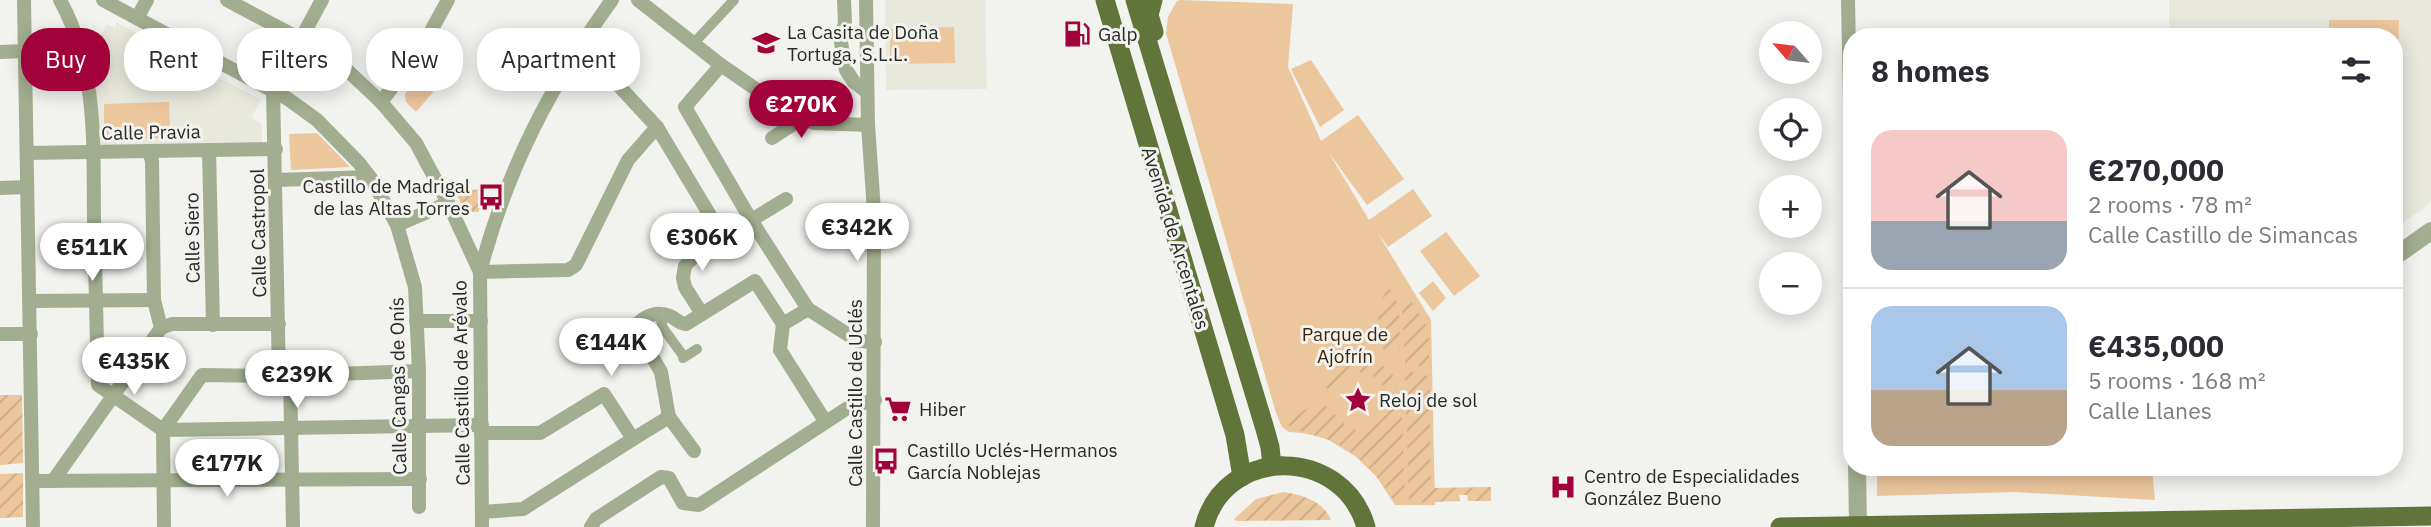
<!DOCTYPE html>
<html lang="en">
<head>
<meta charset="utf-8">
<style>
  body { margin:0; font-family:"IBM Plex Sans",sans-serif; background:#f7f7f7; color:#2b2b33; height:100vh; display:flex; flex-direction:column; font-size:26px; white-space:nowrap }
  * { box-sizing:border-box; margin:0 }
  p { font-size:23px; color:#7c7c81 }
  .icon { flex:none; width:38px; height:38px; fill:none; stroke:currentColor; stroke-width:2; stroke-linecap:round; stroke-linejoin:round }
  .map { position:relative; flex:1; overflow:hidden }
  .details { position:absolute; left:1843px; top:28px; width:560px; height:448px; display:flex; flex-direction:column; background:#fff; border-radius:28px; box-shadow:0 4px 18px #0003 }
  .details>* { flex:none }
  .hud { position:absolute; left:21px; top:28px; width:665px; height:63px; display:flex; gap:14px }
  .needle { width:46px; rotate:298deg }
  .controls { position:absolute; left:1759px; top:21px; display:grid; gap:14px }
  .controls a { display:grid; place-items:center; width:63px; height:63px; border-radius:50%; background:#fff; box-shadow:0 4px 18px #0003; font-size:35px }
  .price { position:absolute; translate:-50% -60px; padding:0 16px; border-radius:24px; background:#fff; color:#222; font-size:23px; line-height:46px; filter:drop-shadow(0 2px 4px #0008) }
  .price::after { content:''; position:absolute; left:50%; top:42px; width:21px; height:16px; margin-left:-10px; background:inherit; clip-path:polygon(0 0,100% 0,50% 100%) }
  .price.on { background:#a1023a; color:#fff }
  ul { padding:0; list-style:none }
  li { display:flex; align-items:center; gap:21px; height:175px; padding:0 28px }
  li+li { border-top:2px solid #e1e1e2 }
  li span { display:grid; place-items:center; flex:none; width:196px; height:140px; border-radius:21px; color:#555 }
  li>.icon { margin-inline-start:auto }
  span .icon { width:84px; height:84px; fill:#fffc; stroke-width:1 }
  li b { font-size:30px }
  h2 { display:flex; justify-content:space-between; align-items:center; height:84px; padding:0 28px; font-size:30px }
  .pill { padding:0 24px; border-radius:28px; background:#fff; box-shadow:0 4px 18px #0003; font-size:24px; line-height:63px }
  .pill.on { background:#a1023a; color:#fff }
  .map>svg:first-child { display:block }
  .built { fill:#e8e8dd }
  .park { fill:#ecc69d }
  .garden { fill:url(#garden-furrows) }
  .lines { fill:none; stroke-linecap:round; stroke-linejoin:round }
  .pedestrian { stroke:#a2ae8f; stroke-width:10 }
  .minor { stroke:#a2ae8f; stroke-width:14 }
  .tertiary { stroke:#a2ae8f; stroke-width:18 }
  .primary { stroke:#61743a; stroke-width:19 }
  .labels { text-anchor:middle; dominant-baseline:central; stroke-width:6; stroke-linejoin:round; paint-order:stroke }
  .poi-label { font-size:19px; fill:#292928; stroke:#f2f2ef; text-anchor:start }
  .street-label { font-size:19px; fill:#292928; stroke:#f2f2ef }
  .park-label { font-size:19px; fill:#3d270b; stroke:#f2f2ef }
</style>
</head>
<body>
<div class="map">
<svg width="2431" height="527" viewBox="0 0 2431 527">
  <defs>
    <pattern id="garden-furrows" width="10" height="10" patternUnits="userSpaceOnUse" patternTransform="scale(1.75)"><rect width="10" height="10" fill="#ecc69d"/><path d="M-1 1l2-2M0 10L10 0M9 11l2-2" fill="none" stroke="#caaa87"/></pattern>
  </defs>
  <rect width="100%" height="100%" fill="#f2f2ef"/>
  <g class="built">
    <path d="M885 0H985L987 89 886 90Z"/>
    <path d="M2169 0H2431V201L2423 209 2394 228V37H2169Z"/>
    <path d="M116 22 261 100 251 118 262 124V143L100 146 94 73 96 60 104 46 98 42 107 24 116 28Z"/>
  </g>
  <g class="park">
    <path d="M1180 0 1293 4 1288 67 1321 141 1358 115 1404 179 1367 205 1329 153 1369 220 1413 189 1432 216 1388 247 1377 232 1431 320 1435 505H1395L1376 476 1355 456 1327 439 1303 433 1289 432 1282 427 1276 413 1166 33 1168 17 1177 1Z"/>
    <path d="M2329 20H2399L2398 62H2394V37H2329Z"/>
    <path d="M954 27 955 63 890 64V29Z"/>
    <path d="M1311 60 1344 110 1320 127 1291 69Z"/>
    <path d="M421 82 434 91 416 112 406 102 405 94 414 83Z"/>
    <path d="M169 102 170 138 104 139V104Z"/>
    <path d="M317 133 350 167 291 170 289 134Z"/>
    <path d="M1446 232 1480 276 1454 296 1420 251Z"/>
    <path d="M1433 281 1446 298 1433 311 1419 293Z"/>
    <path d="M1877 467 2152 469 2155 500 2014 492 1877 496Z"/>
  </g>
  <g class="garden">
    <path d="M483 189V202L478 212H465L455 191Z"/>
    <path d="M1388 286 1399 306 1400 350 1387 353 1382 348 1377 312Z"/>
    <path d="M1410 299 1429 330V369L1405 363 1402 305Z"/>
    <path d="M1352 358C1369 358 1399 367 1396 389L1386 392C1375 366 1346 366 1333 390L1322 387C1324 371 1338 361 1352 358Z"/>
    <path d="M1405 370 1429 376 1431 488 1491 487V501H1468L1467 495H1459L1460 501 1409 503Z"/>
    <path d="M1401 394 1405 502 1400 503 1394 500C1375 473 1358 451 1326 439 1312 434 1298 431 1285 424L1286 421 1318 402C1342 412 1349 449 1383 418L1388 398Z"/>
    <path d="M0 395H22L23 463 0 465Z"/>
    <path d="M23 473V517L0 518V474Z"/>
    <path d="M1284 492C1303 495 1323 501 1331 520L1236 521 1234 519 1256 499Z"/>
  </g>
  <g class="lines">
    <g class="pedestrian">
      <path d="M693 44 734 0"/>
      <path d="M659 313 663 328 684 357"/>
      <path d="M683 358 697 349"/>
    </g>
    <g class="minor">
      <path d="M24 0 33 527"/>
      <path d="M60 0C98 70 93 142 94 219 95 274 97 330 98 385L163 430 482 425"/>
      <path d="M103 0 288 99 317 120 359 163 370 177 397 225 415 287 419 371V507"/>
      <path d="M227 0 300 39 348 71 381 102 416 143 448 203 480 272 482 527"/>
      <path d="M638 0 721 65 795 116 814 123 868 125"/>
      <path d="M844 0 845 24 840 37 846 70 854 82 867 92"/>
      <path d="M866 0 868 125 874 211 873 527"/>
      <path d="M1848 0 1852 200"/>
      <path d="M137 18 147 0"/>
      <path d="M580 44 657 127 723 237"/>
      <path d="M0 52 26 51"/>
      <path d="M721 65 685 107 751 220 808 309"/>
      <path d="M381 102 420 51 448 0"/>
      <path d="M772 138 792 125 795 116"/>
      <path d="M209 150 213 325"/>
      <path d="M28 153 276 149"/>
      <path d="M276 180 370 177"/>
      <path d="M0 188 27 187"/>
      <path d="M397 225 448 203"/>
      <path d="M480 272C507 169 550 86 612 0"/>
      <path d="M480 272 568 270 576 265 628 160 657 127"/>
      <path d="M30 301 154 300"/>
      <path d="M702 314 685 287 683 278 685 266 697 253 786 199"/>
      <path d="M416 321H481"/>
      <path d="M161 328 172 324H279"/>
      <path d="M0 334H31"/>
      <path d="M290 375 293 527"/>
      <path d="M279 376 273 90 322 0"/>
      <path d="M669 417 661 372 637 330V325C644 315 658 311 670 316 677 319 678 323 686 324L755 281 783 324"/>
      <path d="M825 421 780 350 783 324 808 309 858 341 875 342"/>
      <path d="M481 433H540L604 394 633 439 669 417 694 451"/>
      <path d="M33 481 420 479"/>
      <path d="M53 481 161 328 154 300 152 161 149 151"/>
      <path d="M482 512 523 509 633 439"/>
      <path d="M164 527 163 430 202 375 279 376 419 371"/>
      <path d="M591 527 596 519 661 477 669 478 683 503 699 505 849 407 875 400"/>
    </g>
    <g class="tertiary">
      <path d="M2394 257 2431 231"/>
      <path d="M1857 467 1858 525"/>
    </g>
    <g class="primary">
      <path d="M1105 0 1235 435 1242 477"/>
      <path d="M1135 0 1265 429 1270 447 1272 466"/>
      <path d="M1153 0 1149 15 1154 32"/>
      <path d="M1204 527C1225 445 1343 446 1366 527"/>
      <path d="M1780 527 2431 516"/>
    </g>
  </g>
  <defs>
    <g id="fuel-bare" transform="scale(2.1)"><path d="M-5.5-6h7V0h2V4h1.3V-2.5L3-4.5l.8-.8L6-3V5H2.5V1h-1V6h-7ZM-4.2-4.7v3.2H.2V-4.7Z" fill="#a1023a" stroke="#f2f2ef" stroke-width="2.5" paint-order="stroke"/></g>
    <g id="school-bare" transform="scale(2.1)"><path d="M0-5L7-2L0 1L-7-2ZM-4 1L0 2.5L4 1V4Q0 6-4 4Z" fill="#a1023a" stroke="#f2f2ef" stroke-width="2.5" paint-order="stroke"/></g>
    <g id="bus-bare" transform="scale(2.1)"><path d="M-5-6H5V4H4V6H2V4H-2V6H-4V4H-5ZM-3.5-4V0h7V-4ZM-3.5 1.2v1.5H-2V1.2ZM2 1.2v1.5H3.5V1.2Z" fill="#a1023a" stroke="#f2f2ef" stroke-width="2.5" paint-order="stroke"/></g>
    <g id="sight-bare" transform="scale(2.1)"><path d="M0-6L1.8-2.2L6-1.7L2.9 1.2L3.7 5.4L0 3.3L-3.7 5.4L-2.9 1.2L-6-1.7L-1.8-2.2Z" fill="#a1023a" stroke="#f2f2ef" stroke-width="2.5" paint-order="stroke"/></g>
    <g id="supermarket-bare" transform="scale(2.1)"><path d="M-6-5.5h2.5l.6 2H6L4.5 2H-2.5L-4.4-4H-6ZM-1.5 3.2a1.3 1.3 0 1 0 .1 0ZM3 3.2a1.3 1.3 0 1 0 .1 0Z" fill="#a1023a" stroke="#f2f2ef" stroke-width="2.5" paint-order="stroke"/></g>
    <g id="hospital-bare" transform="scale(2.1)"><path d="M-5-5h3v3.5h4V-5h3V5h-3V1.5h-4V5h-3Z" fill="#a1023a" stroke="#f2f2ef" stroke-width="2.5" paint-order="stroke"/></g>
  </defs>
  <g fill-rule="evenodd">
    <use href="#fuel-bare" x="1077" y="34"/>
    <use href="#school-bare" x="766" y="43"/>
    <use href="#bus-bare" x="491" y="197"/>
    <use href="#sight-bare" x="1358" y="400"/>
    <use href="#supermarket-bare" x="898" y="409"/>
    <use href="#bus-bare" x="886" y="461"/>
    <use href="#hospital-bare" x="1563" y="487"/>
  </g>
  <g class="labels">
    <g class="poi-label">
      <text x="787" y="32">La Casita de Doña<tspan x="787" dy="22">Tortuga, S.L.L.</tspan></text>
      <text x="1098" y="34">Galp</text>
      <text x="470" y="186" text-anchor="end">Castillo de Madrigal<tspan x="470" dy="22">de las Altas Torres</tspan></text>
      <text x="1379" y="400">Reloj de sol</text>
      <text x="919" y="409">Hiber</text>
      <text x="907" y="450">Castillo Uclés-Hermanos<tspan x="907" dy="22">García Noblejas</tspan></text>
      <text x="1584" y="476">Centro de Especialidades<tspan x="1584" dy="22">González Bueno</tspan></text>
    </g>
    <g class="street-label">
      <text transform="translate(151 132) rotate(-1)">Calle Pravia</text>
      <text transform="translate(258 233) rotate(-91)">Calle Castropol</text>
      <text transform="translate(192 238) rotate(-91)">Calle Siero</text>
      <text transform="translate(1176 238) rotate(73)">Avenida de Arcentales</text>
      <text transform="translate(461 383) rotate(-91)">Calle Castillo de Arévalo</text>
      <text transform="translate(398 386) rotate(-91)">Calle Cangas de Onís</text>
      <text transform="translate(855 393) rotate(-90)">Calle Castillo de Uclés</text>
    </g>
    <g class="park-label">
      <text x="1345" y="334">Parque de<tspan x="1345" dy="22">Ajofrín</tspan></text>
    </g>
  </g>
</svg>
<div class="controls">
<a><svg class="needle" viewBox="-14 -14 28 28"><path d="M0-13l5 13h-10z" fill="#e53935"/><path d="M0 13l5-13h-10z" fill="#7c7c81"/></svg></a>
<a><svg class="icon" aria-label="locate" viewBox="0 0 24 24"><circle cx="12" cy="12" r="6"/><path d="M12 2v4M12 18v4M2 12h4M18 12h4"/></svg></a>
<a>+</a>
<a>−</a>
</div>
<b class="price on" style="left:801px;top:140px">€270K</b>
<b class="price" style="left:857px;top:263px">€342K</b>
<b class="price" style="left:702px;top:273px">€306K</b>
<b class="price" style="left:92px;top:283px">€511K</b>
<b class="price" style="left:611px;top:378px">€144K</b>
<b class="price" style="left:134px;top:397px">€435K</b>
<b class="price" style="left:297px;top:410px">€239K</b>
<b class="price" style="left:227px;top:499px">€177K</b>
<div class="hud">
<a class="pill on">Buy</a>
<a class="pill">Rent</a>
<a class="pill">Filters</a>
<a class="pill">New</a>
<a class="pill">Apartment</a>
</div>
<section class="details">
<h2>8 homes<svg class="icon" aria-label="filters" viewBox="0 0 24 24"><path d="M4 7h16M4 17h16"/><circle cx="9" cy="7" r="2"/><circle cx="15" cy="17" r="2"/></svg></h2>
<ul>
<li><span style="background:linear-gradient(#f6c9c9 65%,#9aa5b1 0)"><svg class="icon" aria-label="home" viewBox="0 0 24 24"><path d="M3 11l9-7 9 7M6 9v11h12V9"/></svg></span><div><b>€270,000</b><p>2 rooms · 78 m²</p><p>Calle Castillo de Simancas</p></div></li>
<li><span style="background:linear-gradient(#a9c7e8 60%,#b9a48a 0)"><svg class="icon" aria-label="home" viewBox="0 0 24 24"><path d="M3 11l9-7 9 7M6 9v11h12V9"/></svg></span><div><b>€435,000</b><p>5 rooms · 168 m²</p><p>Calle Llanes</p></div></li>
</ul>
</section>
</div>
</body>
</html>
